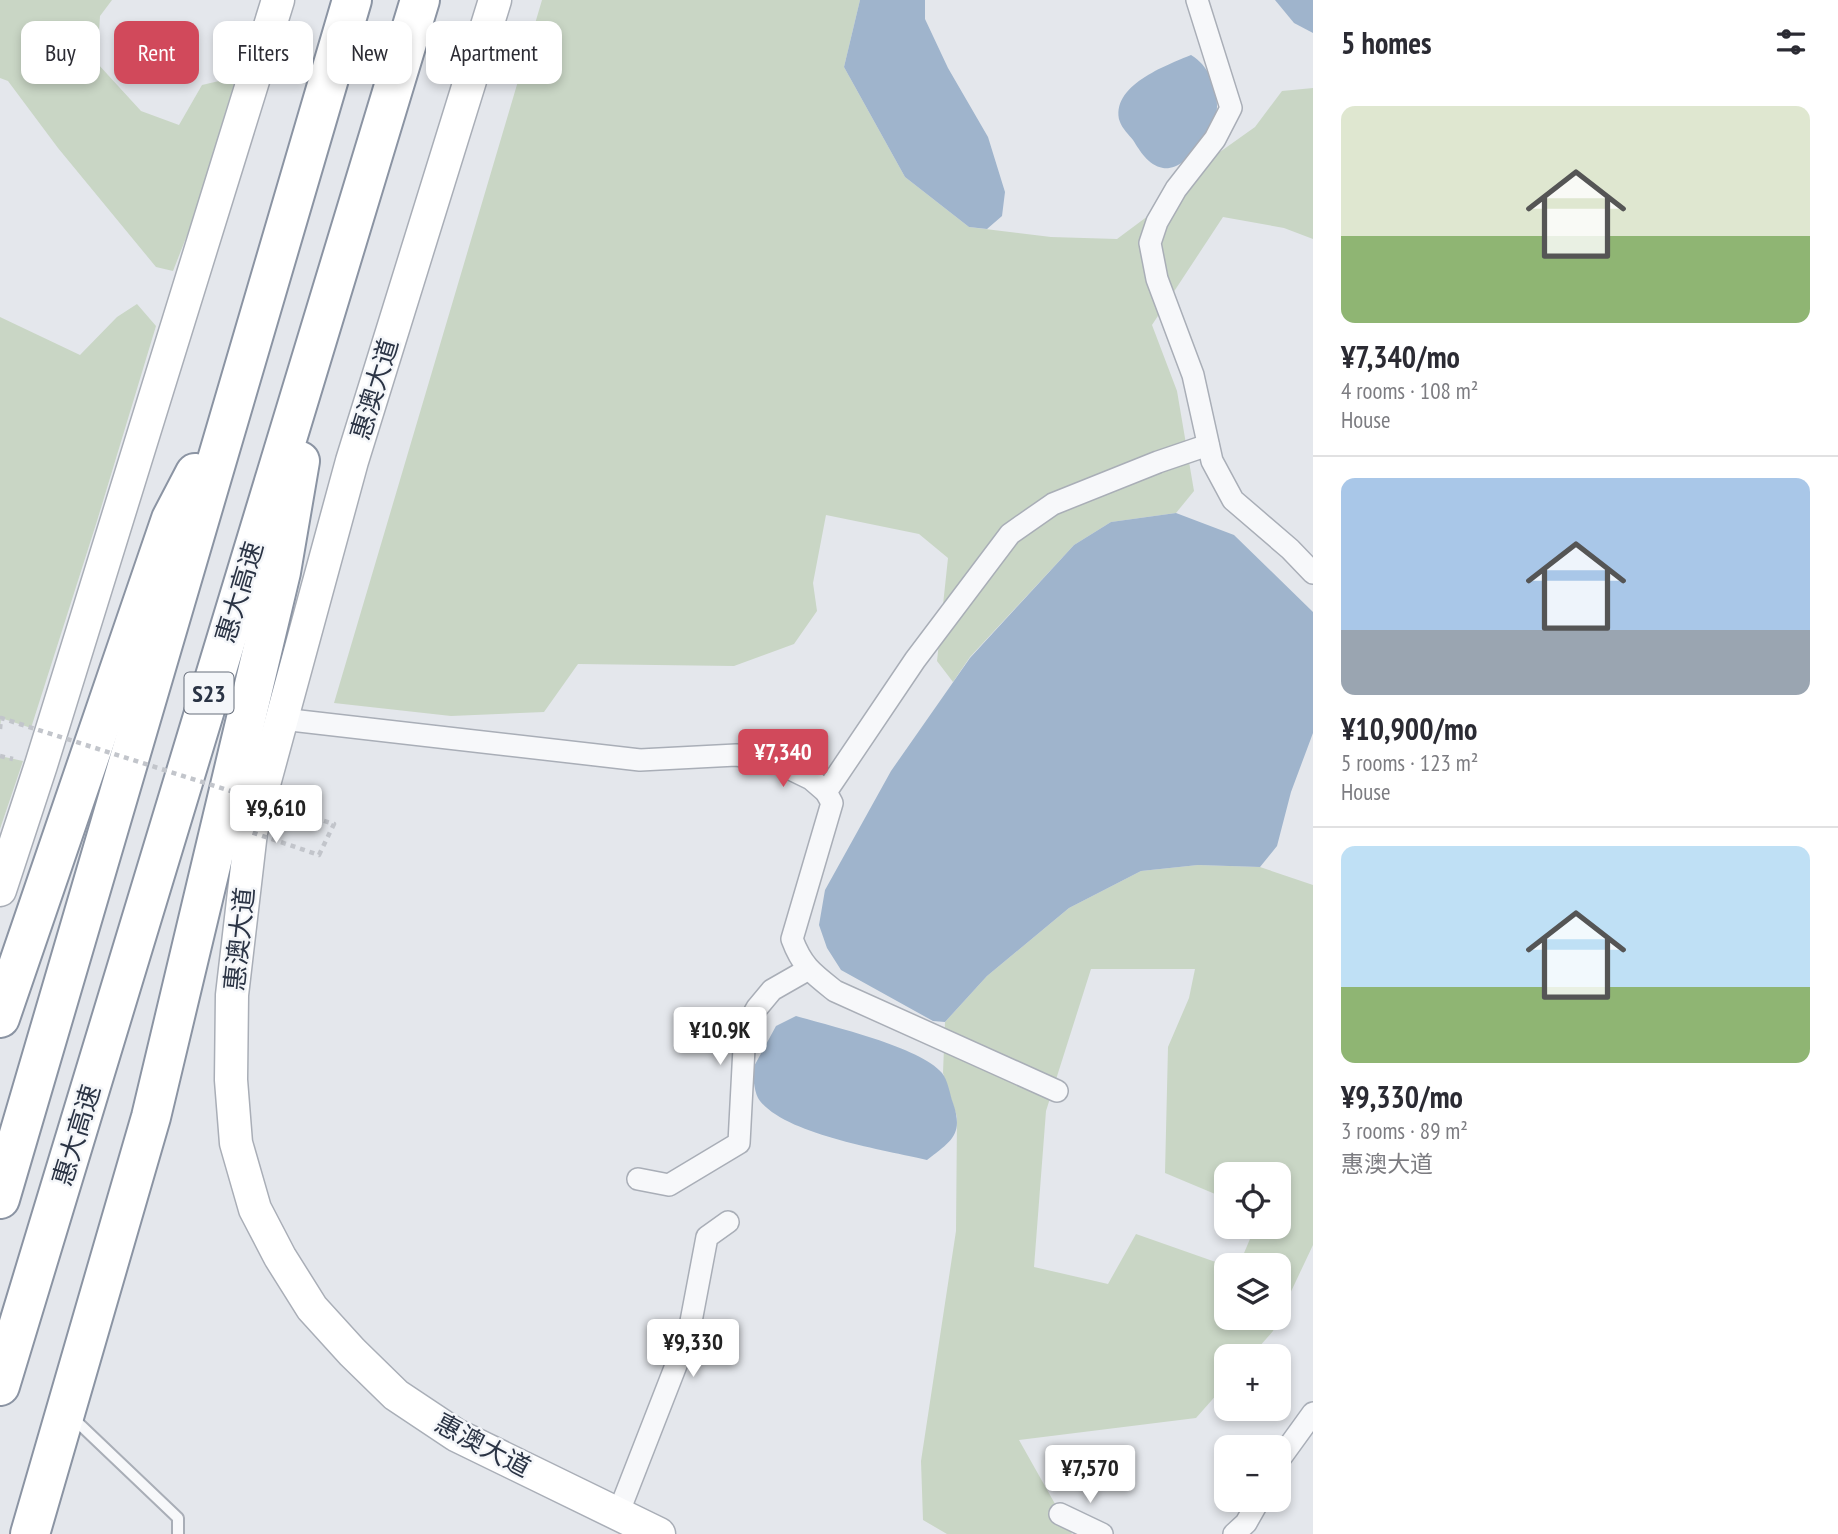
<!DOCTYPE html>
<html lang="en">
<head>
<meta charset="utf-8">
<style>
  body { margin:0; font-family:"PT Sans Narrow","Noto Sans SC",sans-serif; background:#f2f2f3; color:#2b2b33; height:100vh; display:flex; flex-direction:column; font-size:26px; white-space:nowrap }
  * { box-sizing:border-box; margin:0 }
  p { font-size:23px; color:#7c7c81 }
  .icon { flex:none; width:38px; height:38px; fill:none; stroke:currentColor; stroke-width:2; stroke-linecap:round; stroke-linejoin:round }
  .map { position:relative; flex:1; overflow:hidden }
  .details { display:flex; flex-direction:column; background:#fff; width:525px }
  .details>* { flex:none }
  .guide { position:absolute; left:21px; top:21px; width:665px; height:63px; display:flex; gap:14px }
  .buttons { position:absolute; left:1214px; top:1162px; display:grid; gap:14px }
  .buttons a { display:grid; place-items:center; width:77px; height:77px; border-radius:14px; background:#fff; box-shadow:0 4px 10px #0003; font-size:35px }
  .price { position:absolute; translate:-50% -60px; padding:0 16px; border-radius:7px; background:#fff; color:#222; font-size:23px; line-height:46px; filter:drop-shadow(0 2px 4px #0008) }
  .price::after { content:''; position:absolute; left:50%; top:42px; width:21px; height:16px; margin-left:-10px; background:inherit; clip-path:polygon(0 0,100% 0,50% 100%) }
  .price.selected { background:#d1495b; color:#fff }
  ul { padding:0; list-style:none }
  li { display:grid; align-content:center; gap:14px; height:371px; padding:0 28px }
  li+li { border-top:2px solid #e1e1e2 }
  li span { display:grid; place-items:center; height:217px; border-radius:14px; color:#555 }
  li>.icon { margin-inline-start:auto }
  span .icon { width:126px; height:126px; fill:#fffc; stroke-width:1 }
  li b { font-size:30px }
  h2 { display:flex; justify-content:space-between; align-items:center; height:84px; padding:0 28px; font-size:30px }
  .chip { padding:0 24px; border-radius:14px; background:#fff; box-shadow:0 4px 10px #0003; font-size:24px; line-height:63px }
  .chip.selected { background:#d1495b; color:#fff }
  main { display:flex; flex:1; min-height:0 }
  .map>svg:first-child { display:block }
  .green { fill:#c9d6c5 }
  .water { fill:#9fb4cc }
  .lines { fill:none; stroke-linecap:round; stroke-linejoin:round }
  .lane-casing { stroke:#a9aeb7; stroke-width:14 }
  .street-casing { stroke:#a9aeb7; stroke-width:24 }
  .secondary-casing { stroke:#a9aeb7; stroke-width:35 }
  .highway-casing { stroke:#8b94a3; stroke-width:42 }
  .path { stroke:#c2c5cb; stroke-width:4.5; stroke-dasharray:5 5; stroke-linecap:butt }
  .lane { stroke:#f7f8fa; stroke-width:10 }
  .street { stroke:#f7f8fa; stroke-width:21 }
  .secondary { stroke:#fff; stroke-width:32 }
  .highway { stroke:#fff; stroke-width:38 }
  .path-bridge { stroke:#c2c5cb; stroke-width:4.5; stroke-dasharray:5 5; stroke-linecap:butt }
  .labels { text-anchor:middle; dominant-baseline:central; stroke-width:5; stroke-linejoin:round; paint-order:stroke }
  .shield { fill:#f4f6f9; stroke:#676e7b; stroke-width:2 }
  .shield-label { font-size:24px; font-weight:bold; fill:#2b3445 }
  .street-label { font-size:26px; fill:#2b3445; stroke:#f4f6f9 }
</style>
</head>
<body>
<main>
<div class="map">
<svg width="1313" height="1534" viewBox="0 0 1313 1534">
  <rect width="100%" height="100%" fill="#e4e7ec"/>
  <g class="green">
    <path d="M0 0H112L100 16 97 63 141 111 179 125 202 85 236 77 193 220 173 271 156 267 58 148 8 81 0 78Z"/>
    <path d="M542 0H860L844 67 905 177 969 227 1051 237 1117 239 1195 181 1217 154 1255 127 1282 91 1313 88V239L1284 228 1223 217 1152 325 1177 391 1194 491 1176 513 1111 522 1074 545 970 657 953 682 937 661 948 558 919 534 826 515 813 583 817 611 794 644 734 666 578 664 544 712 451 716 334 703Z"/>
    <path d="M137 304 156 326 97 521 31 728 1 718 0 729V317L80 355 117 317Z"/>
    <path d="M0 756 23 761 0 829Z"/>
    <path d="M1198 865 1260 867 1313 885V1245L1279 1317V1265H1239L1255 1227H1279V1174H1227V1199L1165 1173 1168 1047 1189 998 1195 969H1091L1046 1111 1034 1267 1108 1284 1136 1234 1227 1266V1318H1279L1273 1331 1251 1356H1227V1383L1196 1418 1019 1440 1072 1534H947L923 1520 921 1461 956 1231 957 1117 943 1073 945 1022 987 976 1069 908 1141 871Z"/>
  </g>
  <g class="water">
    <path d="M860 0H925V19L948 68 988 137 1005 192 1002 216 987 229 969 227 905 177 844 67Z"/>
    <path d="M1275 0H1313V33L1294 23Z"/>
    <path d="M1191 55C1208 65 1217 86 1217 105 1218 127 1187 172 1163 168 1148 165 1140 151 1133 140 1129 135 1122 128 1120 122 1109 86 1167 65 1191 55Z"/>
    <path d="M1176 513 1234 535 1313 612V733L1291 792 1277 846 1260 867 1198 865 1141 871 1069 908 987 976 945 1022 933 1021 841 970 827 948 819 925 825 890 891 771 970 658 1074 545 1111 522Z"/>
    <path d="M796 1016C830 1026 921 1047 942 1073 948 1080 950 1095 953 1103 964 1135 951 1141 927 1160 884 1150 787 1135 760 1101 754 1094 754 1079 752 1070L776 1026Z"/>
  </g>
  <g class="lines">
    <g class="lane-casing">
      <path id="lane" d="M73 1418 178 1518V1534"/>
    </g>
    <g class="street-casing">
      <g id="street">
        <path d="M1197 0 1231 108 1215 139 1176 189 1157 222 1150 243 1157 279 1193 375 1212 461 1233 500 1290 549 1313 573"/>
        <path d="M282 719 640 760 736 755 772 760 811 779 826 792 832 803 792 939C802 966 812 973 835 991L1057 1091"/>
        <path d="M826 792 915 660 1010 534 1053 504 1158 462 1208 445"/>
        <path d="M638 1179 669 1185 739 1143 745 1029 757 1008 772 990 807 970"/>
        <path d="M1279 1460 1313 1413"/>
        <path d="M618 1514 689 1332 707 1237 728 1222"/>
        <path d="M1060 1514 1102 1534"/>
        <path d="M1234 1534 1246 1523 1259 1500"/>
      </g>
    </g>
    <g class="secondary-casing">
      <g id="secondary">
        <path d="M495 0 352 461 251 832 232 995 231 1080 236 1143 255 1209 280 1257 312 1308 352 1352 396 1395 456 1435 659 1534"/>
        <path d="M0 890 41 765 278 0"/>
      </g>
    </g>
    <g class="highway-casing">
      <g id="highway">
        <path d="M0 1018 171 519 195 473"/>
        <path d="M0 1199 352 0"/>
        <path d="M0 1386 420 0"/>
        <path d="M30 1534 151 1117 281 572 300 461"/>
      </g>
    </g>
    <path class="path" d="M0 756 13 759"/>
    <use href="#lane" class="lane"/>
    <use href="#street" class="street"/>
    <use href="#secondary" class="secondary"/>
    <use href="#highway" class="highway"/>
    <path class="path-bridge" d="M0 729 1 718 334 824 319 855 251 832"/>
  </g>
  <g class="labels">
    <rect class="shield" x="184.5" y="672.5" width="49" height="41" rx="5"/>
    <g class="shield-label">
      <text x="209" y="693">S23</text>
    </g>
    <g class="street-label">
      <text transform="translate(374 389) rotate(-73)">惠澳大道</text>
      <text transform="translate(239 592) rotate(-73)">惠大高速</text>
      <text transform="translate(239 939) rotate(-84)">惠澳大道</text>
      <text transform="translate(76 1135) rotate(-73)">惠大高速</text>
      <text transform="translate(483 1445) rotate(28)">惠澳大道</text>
    </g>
  </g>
</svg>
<div class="buttons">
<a><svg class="icon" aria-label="locate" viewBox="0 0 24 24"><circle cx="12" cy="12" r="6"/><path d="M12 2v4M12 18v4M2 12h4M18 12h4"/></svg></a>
<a><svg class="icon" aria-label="layers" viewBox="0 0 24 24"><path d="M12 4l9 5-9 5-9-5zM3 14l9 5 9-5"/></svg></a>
<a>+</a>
<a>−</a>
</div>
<b class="price selected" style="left:783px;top:789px">¥7,340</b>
<b class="price" style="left:276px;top:845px">¥9,610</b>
<b class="price" style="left:720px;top:1067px">¥10.9K</b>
<b class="price" style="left:693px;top:1379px">¥9,330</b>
<b class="price" style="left:1090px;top:1505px">¥7,570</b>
<div class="guide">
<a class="chip">Buy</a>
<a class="chip selected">Rent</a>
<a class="chip">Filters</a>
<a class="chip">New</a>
<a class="chip">Apartment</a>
</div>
</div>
<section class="details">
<h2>5 homes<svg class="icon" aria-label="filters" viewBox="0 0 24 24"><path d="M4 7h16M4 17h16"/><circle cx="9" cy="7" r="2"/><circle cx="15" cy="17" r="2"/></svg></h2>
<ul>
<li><span style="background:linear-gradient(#dfe7d0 60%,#8fb573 0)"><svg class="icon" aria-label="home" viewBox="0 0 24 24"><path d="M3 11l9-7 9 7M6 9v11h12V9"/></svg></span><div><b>¥7,340/mo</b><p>4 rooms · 108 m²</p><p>House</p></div></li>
<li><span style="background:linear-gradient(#a9c7e8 70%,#9aa5b1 0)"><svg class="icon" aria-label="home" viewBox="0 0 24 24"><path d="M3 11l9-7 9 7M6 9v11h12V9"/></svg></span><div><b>¥10,900/mo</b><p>5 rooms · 123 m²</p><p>House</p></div></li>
<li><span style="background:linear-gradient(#bfe0f5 65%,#8fb573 0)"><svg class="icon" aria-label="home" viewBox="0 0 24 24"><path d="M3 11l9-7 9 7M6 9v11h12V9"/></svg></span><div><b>¥9,330/mo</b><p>3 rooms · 89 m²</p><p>惠澳大道</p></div></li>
</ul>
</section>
</main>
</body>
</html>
